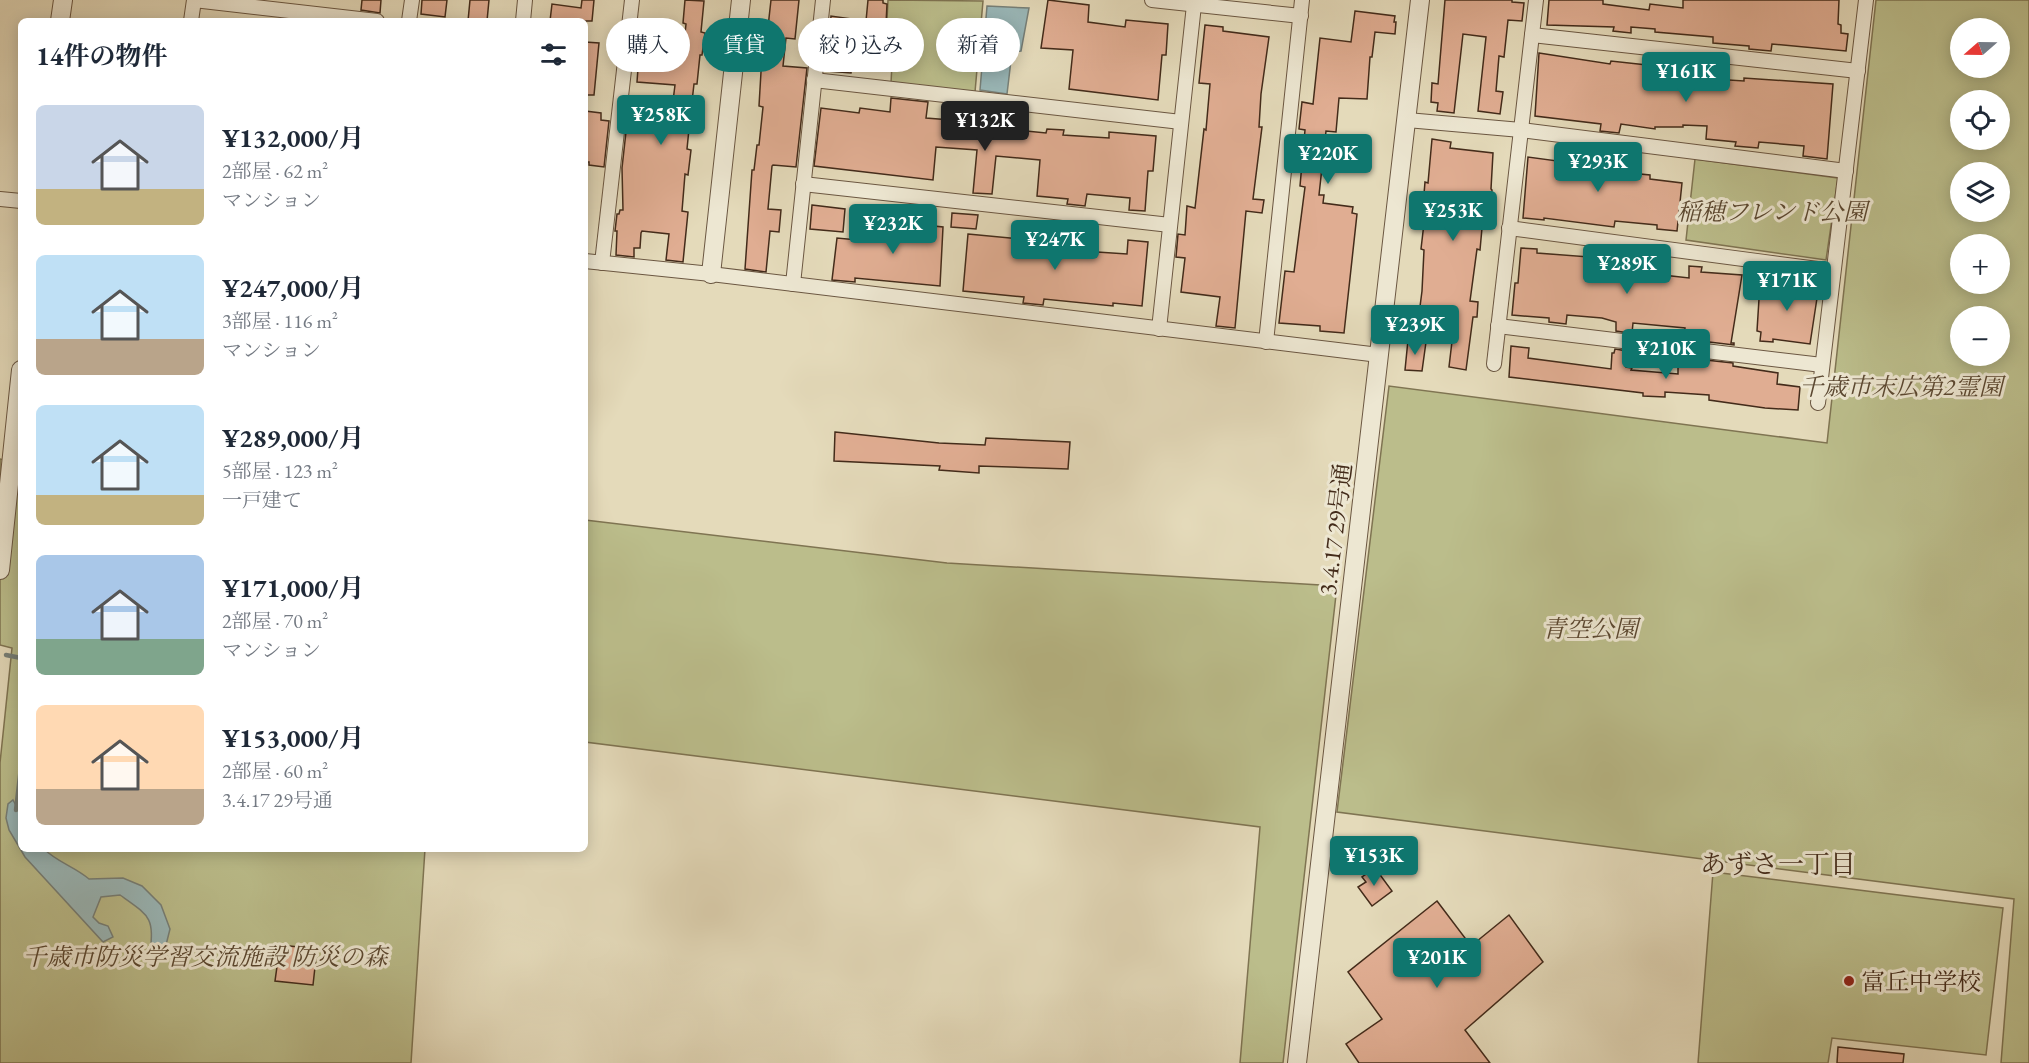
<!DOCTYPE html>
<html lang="ja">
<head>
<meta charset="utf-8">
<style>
  body { margin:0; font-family:"EB Garamond","Noto Serif JP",serif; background:#f6f6f7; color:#1f2937; height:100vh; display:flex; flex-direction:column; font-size:22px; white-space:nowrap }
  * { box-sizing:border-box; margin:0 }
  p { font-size:20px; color:#747a83 }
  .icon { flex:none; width:33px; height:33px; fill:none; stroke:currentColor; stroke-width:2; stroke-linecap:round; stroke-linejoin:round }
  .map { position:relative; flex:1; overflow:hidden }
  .drawer { position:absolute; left:18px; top:18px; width:570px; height:834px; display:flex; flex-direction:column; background:#fff; border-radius:9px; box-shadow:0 3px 15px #0003 }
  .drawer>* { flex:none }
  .hud { position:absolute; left:606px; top:18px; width:570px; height:54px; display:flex; gap:12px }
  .needle { width:39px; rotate:250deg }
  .controls { position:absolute; left:1950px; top:18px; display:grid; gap:12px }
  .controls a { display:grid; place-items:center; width:60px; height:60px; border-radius:50%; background:#fff; box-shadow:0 3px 15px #0003; font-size:30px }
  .price { position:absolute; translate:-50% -51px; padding:0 14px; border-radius:6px; background:#0f766e; color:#fff; font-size:20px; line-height:39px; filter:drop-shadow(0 2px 3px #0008) }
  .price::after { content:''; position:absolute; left:50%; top:36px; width:18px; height:14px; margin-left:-9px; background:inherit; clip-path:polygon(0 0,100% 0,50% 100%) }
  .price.active { background:#222; color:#fff }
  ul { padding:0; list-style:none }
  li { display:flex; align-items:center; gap:18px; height:150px; padding:0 18px }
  li span { display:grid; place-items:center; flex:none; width:168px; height:120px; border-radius:9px; color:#555 }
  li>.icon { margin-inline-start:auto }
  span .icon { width:72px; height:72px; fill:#fffc; stroke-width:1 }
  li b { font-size:26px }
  h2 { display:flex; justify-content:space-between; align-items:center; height:72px; padding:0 18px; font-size:26px }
  .chip { padding:0 21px; border-radius:27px; background:#fff; box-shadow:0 3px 15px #0003; font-size:21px; line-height:54px }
  .chip.active { background:#0f766e; color:#fff }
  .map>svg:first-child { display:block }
  .green { fill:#bbbd8b; stroke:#7f7452; stroke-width:1.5; fill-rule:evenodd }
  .water { fill:#9ab8b9; stroke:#778079; stroke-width:1.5 }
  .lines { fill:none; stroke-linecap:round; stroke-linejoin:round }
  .stream { stroke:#778079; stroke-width:4.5 }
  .building { fill:#e0ad92; stroke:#432b1a; stroke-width:1.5 }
  .minor-casing { stroke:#6b5742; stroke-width:16 }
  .tertiary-casing { stroke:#6b5742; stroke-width:20 }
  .minor { stroke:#ede7d2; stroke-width:14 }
  .tertiary { stroke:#ede7d2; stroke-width:18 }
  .poi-dot { fill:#8f2418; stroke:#ede7d2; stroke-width:2 }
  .labels { text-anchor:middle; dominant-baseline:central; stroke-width:6; stroke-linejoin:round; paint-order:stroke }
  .park-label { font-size:24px; font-style:italic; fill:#5b4831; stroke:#ede7d2 }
  .street-label { font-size:24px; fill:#432b1a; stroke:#ede7d2 }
  .poi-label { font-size:24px; fill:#432b1a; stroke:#ede7d2; text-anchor:start }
  .neighbourhood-label { font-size:26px; fill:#432b1a; stroke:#ede7d2 }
</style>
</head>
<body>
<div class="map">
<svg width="2029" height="1063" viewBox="0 0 2029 1063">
  <rect width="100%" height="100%" fill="#e4daba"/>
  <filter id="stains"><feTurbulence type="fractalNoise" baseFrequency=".00333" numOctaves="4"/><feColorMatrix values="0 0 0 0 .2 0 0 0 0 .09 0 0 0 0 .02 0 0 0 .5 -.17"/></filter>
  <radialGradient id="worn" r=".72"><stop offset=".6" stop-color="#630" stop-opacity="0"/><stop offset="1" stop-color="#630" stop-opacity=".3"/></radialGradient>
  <g class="green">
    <path d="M888 0 983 1 975 92 891 83 893 45 886 40Z"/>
    <path d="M1876 0H2029V1063H2001L2014 899 1337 812 1389 386 1827 443ZM1960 28H2000V68H1960ZM1960 100H2000V140H1960ZM1960 172H2000V212H1960ZM1960 244H2000V284H1960ZM1960 316H2000V356H1960Z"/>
    <path d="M1695 159 1838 178 1826 260 1686 240Z"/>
    <path d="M0 459 21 465V849H425L411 1063H0V763L12 648 0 645Z"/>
    <path d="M585 520 947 563 1337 586 1283 1063H1240L1260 827 585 742Z"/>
    <path d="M1713 872 2003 908 1986 1055 1832 1038 1828 1063H1698Z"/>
  </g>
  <g class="water">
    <path d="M987 6 1029 8 1021 51 1012 52 1007 94 980 90Z"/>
    <path d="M13 800 21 815V849H44C57 862 75 867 89 879L123 878 142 886 161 905 170 929 163 957 156 960 150 955C154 917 151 917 120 895L101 897 93 917 99 923 108 926 113 937 103 942 25 857 9 830 6 818 8 804Z"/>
  </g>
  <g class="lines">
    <g class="stream">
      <path d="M6 655 21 658"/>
      <path d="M16 810 21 767"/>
    </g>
  </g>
  <g class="building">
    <path d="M362 0H381L380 13 361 10Z"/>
    <path d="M422 0H447L445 17 421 14Z"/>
    <path d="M470 0H489L487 21H468Z"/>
    <path d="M582 0H594L592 21H550L552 4 581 8Z"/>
    <path d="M685 0 704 1 701 32 705 33 702 55H700L697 84H694L690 119 687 149 691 150 688 175 685 174 682 211 688 212 683 262 666 260 669 234 642 231 641 233 640 248H634V257L616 255 617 231H615L617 214H619L620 210H623L622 168 627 123 653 124 655 108 672 109 675 85 637 82 641 27 660 29 657 59 682 62 686 24 683 23Z"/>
    <path d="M771 0H799L795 39 786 38 783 66 807 68 796 167 773 165 772 166 768 209 781 210 779 232 770 231 766 272 745 269 752 170H754L757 145H759L763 107 759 106 761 72 764 45H766Z"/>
    <path d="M868 0H883V3L887 4 884 64 852 62 851 73 827 71 831 16 866 21Z"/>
    <path d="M1048 0 1089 5 1088 22 1125 27 1126 20 1168 24 1166 55H1162L1158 100 1069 89 1073 50 1041 48Z"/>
    <path d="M1445 0H1512V2L1524 3 1522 21 1508 20 1504 57 1499 56 1496 91 1503 92 1500 114 1478 111 1486 37 1463 34 1454 113 1437 111 1438 103 1431 102 1432 83 1438 84Z"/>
    <path d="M1549 0H1603V4L1649 10 1650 4 1683 8V0H1839L1838 24 1841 25V33L1848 34 1846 51 1772 44 1771 51 1749 49V46L1713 43V37L1655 32V29L1631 27V33L1613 31 1614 27 1547 25Z"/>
    <path d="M1355 11 1395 16 1394 22H1396L1395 34 1375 32 1372 57H1370L1367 99 1339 98 1336 132 1326 131 1319 195H1324L1323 203 1353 207 1352 213 1357 214 1344 333 1320 331V326L1279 323 1285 271 1294 272 1305 187 1300 186 1305 130 1299 129 1302 102 1313 104 1320 38 1351 42Z"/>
    <path d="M1205 25 1223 27V31L1269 37 1261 94 1259 127H1262L1253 199 1264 200 1262 213 1246 211 1235 328 1216 326 1220 297 1181 292 1185 258 1176 257 1178 234 1185 235 1187 206 1195 208 1204 129 1206 130 1210 84 1199 83Z"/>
    <path d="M585 42 599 43 594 95H585Z"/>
    <path d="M1539 53 1610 64 1611 61 1665 67 1664 77 1712 82 1713 79 1744 81V78L1833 84 1827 159 1803 156 1804 146 1759 142 1758 148 1735 146 1736 142 1706 139 1707 126 1683 125V127H1655V129L1621 124 1619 133 1600 131 1601 124 1535 116Z"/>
    <path d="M891 98 928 102 926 118 951 120 953 105 966 106 964 125 1046 133 1047 129 1064 130 1063 135 1109 138V132L1156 136 1153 171H1148L1145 211 1129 210 1130 198 1087 194 1085 206 1067 204 1068 199 1037 196 1040 160 996 156 992 194 973 193 977 150 936 147 933 180 814 166 821 108 859 113 860 108 890 112Z"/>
    <path d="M585 111 601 113V120L609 121 604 167 589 165V162H585Z"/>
    <path d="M1432 139 1451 142 1450 148 1493 153 1491 189 1492 190 1489 218 1483 217 1480 250 1477 249 1470 301 1478 302 1477 317H1473L1466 370 1449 367 1453 333 1417 330 1422 291 1424 250 1421 249 1426 206H1423L1425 182 1428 183Z"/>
    <path d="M1598 149 1617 151 1615 166 1620 167V172L1650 175V179L1682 183 1677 231 1657 229V225L1615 221 1614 227 1544 218V220L1523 218 1528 157 1557 161 1558 153 1597 156Z"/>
    <path d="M812 205 845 209 843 232 810 229Z"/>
    <path d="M952 213 978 215 976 229 951 227Z"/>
    <path d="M881 219 895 220V222L943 227 940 286 855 278V282L832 280 837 238 879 242Z"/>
    <path d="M968 234 1062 243 1082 246V251L1127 254 1128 240 1148 242 1142 306 1113 303V306L1044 299 1043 305 1023 303 1024 297 963 291Z"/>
    <path d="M1521 248 1537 249V253L1589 257 1590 250 1603 252V262L1647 269 1649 257 1665 259 1663 275 1689 278V266L1702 267 1701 272 1742 275 1731 343H1734V345L1684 339 1685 328 1633 323 1632 333H1629L1616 331V322L1602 318 1567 315 1566 324 1549 322V318L1512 315 1515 283H1518Z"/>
    <path d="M1799 282 1819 285 1810 344 1773 339V342L1760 341 1761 332 1757 331 1760 283 1798 287Z"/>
    <path d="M1408 340 1426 342 1422 371 1405 370Z"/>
    <path d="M1511 346 1529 348 1528 358 1611 369 1612 353H1614L1615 349 1627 351 1626 367 1632 368 1631 370 1678 374V357L1733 363V366L1778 373 1777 384 1800 387 1798 410 1765 408 1709 400V395L1665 392V397L1643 396V393L1509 377Z"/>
    <path d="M835 432 939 443 985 445 986 438 1070 442 1068 469 979 466V473L939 470 940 466 834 461Z"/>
    <path d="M1375 868 1392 891 1372 906 1358 887 1366 882 1362 877Z"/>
    <path d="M1437 901 1471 946 1509 915 1543 962 1465 1030 1490 1063H1359L1346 1044 1382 1019 1348 972Z"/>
    <path d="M280 945 317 949 313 985 275 981Z"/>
    <path d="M1838 1047 1904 1054 1903 1063H1837Z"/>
  </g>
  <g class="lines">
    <g class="minor-casing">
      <g id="minor">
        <path d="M194 0 377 21"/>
        <path d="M1152 0 1301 16"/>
        <path d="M191 21 194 0"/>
        <path d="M409 21 412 0"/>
        <path d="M523 21 525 0"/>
        <path d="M1532 35 1858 71"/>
        <path d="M814 80 1181 122"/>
        <path d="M1407 120 1521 130 1846 171"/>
        <path d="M803 184 1170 225"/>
        <path d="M0 199 21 201"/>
        <path d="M1509 228 1833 271"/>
        <path d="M585 261 711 274 1379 355"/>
        <path d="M602 263 632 0"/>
        <path d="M793 284 823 0"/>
        <path d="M1498 326 1822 365"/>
        <path d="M1159 329 1194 5"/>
        <path d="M1266 342 1302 0"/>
        <path d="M1494 364 1536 0"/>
        <path d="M1818 403 1866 0"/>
      </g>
    </g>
    <g class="tertiary-casing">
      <g id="tertiary">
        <path d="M60 21 63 0"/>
        <path d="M711 274 741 0"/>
        <path d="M0 570 21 370"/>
        <path d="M1297 1063 1420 0"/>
      </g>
    </g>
    <use href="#minor" class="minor"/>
    <use href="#tertiary" class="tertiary"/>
  </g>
  <circle class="poi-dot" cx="1849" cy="981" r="6"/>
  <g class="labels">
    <g class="park-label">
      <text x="1772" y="211">稲穂フレンド公園</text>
      <text x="1901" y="386">千歳市末広第2霊園</text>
      <text x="1590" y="628">青空公園</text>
      <text x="205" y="956">千歳市防災学習交流施設 防災の森</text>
    </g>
    <g class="street-label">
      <text transform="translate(1335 529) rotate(-83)">3.4.17 29号通</text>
    </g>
    <g class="poi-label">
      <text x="1861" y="981">富丘中学校</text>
    </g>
    <g class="neighbourhood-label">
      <text x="1778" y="864">あずさ一丁目</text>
    </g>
  </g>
  <rect width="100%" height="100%" filter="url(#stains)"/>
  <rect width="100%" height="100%" fill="url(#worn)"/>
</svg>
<div class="controls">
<a><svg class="needle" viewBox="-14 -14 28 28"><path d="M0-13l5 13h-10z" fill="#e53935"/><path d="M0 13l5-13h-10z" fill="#747a83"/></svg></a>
<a><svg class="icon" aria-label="locate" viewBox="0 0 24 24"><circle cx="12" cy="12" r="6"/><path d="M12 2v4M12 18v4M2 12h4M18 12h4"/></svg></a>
<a><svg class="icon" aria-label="layers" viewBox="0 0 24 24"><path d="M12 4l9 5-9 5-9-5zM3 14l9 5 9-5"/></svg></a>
<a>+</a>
<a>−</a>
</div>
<b class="price" style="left:1686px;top:103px">¥161K</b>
<b class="price" style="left:661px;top:146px">¥258K</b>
<b class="price active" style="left:985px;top:152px">¥132K</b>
<b class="price" style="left:1328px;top:185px">¥220K</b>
<b class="price" style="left:1598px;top:193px">¥293K</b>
<b class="price" style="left:1453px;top:242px">¥253K</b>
<b class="price" style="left:893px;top:255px">¥232K</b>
<b class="price" style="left:1055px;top:271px">¥247K</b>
<b class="price" style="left:1627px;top:295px">¥289K</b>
<b class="price" style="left:1787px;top:312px">¥171K</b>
<b class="price" style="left:1415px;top:356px">¥239K</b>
<b class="price" style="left:1666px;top:380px">¥210K</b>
<b class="price" style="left:1374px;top:887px">¥153K</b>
<b class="price" style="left:1437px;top:989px">¥201K</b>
<div class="hud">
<a class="chip">購入</a>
<a class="chip active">賃貸</a>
<a class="chip">絞り込み</a>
<a class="chip">新着</a>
</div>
<section class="drawer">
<h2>14件の物件<svg class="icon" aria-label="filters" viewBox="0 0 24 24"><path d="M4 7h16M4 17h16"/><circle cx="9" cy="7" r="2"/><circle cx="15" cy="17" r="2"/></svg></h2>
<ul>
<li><span style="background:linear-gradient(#c9d6e8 70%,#c2b280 0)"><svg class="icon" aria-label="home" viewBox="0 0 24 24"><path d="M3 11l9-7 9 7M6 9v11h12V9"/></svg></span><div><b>¥132,000/月</b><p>2部屋 · 62 m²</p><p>マンション</p></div></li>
<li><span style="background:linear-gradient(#bfe0f5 70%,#b9a48a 0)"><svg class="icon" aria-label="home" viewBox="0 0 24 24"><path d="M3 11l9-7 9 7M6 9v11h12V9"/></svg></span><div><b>¥247,000/月</b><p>3部屋 · 116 m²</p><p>マンション</p></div></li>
<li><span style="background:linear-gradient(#bfe0f5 75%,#c2b280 0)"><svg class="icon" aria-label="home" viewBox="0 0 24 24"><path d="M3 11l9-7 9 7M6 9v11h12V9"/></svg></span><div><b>¥289,000/月</b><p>5部屋 · 123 m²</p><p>一戸建て</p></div></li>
<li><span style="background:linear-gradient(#a9c7e8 70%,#7fa58c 0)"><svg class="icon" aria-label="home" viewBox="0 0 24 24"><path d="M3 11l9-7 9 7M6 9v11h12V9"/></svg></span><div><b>¥171,000/月</b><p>2部屋 · 70 m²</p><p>マンション</p></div></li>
<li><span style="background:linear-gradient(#ffd9b3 70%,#b9a48a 0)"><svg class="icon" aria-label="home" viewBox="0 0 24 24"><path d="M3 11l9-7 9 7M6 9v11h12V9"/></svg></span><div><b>¥153,000/月</b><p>2部屋 · 60 m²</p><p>3.4.17 29号通</p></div></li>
</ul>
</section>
</div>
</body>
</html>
